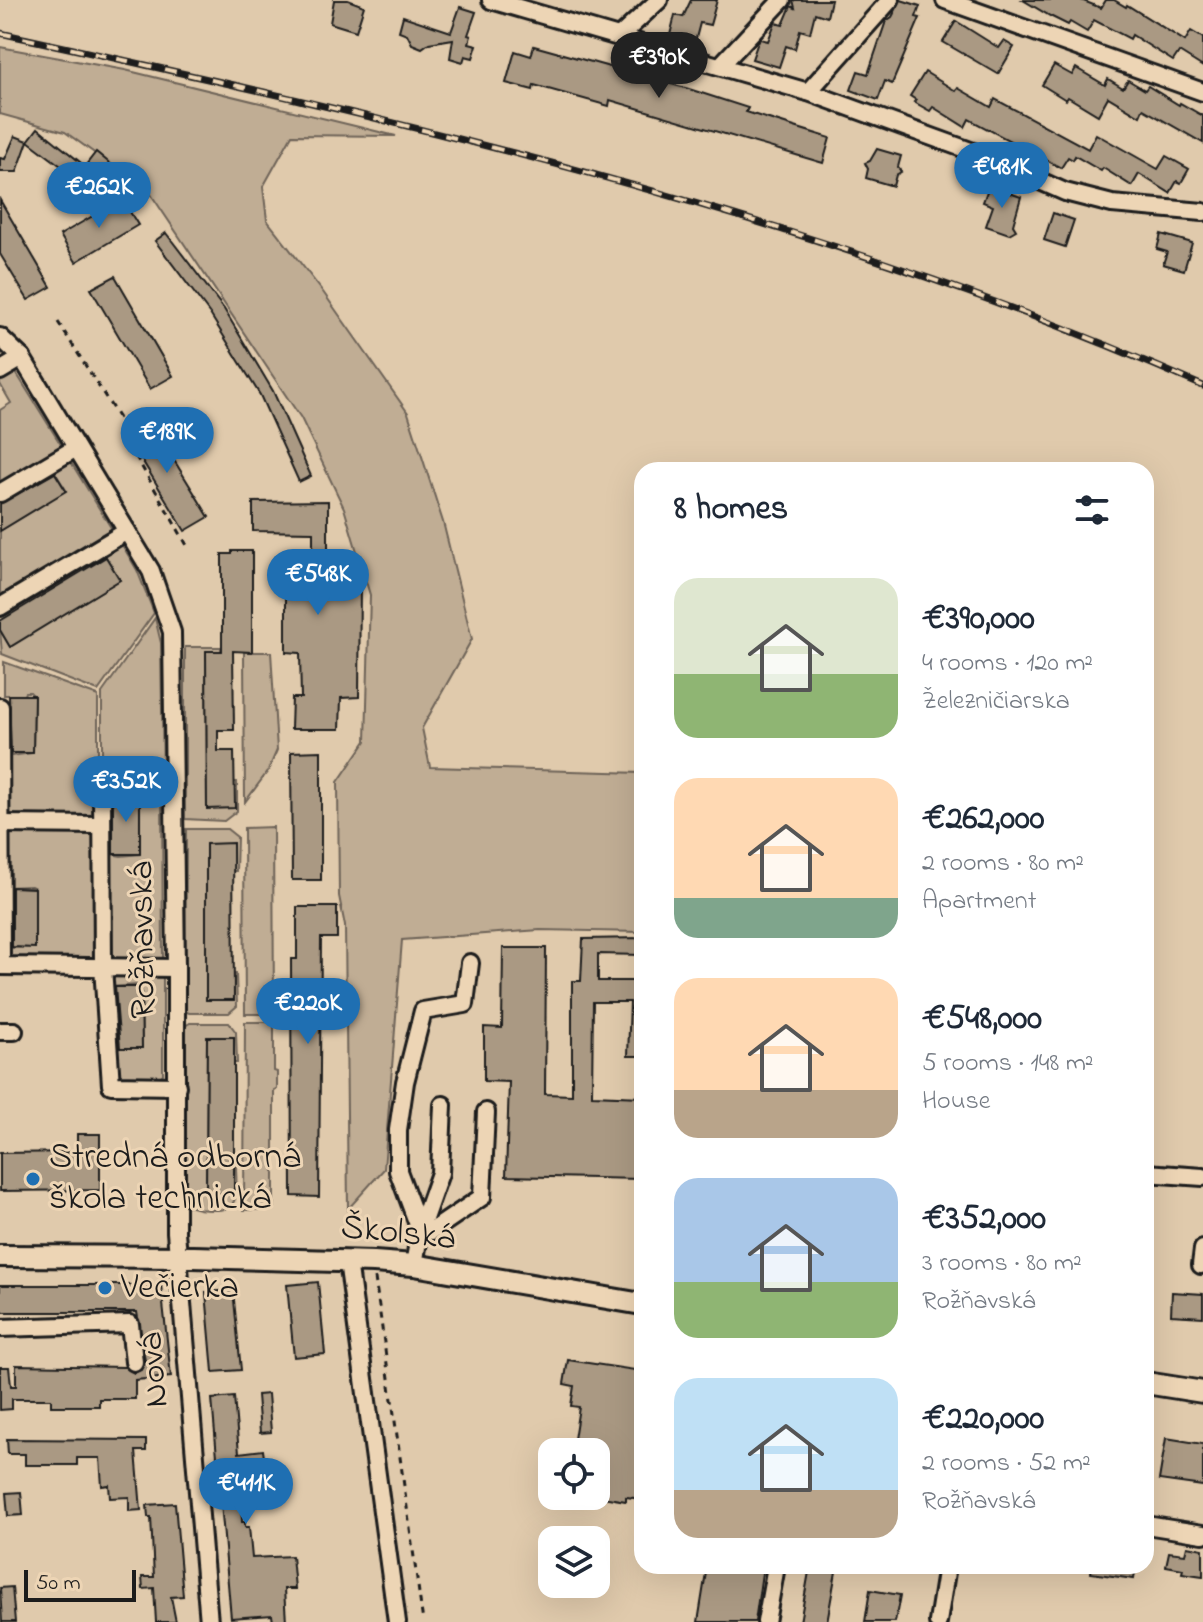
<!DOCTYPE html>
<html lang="en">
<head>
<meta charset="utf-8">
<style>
  body { margin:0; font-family:"Indie Flower",sans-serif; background:#f6f6f7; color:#1f2937; height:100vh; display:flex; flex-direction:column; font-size:30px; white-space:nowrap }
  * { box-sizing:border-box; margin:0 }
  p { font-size:26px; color:#747a83 }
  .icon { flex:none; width:44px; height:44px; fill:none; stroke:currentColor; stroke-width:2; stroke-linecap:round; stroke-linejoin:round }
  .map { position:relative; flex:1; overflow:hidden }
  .side { position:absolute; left:634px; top:462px; width:520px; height:1112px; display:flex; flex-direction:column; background:#fff; border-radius:24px; box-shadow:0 8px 32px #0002 }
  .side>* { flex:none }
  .fabs { position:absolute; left:538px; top:1438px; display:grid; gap:16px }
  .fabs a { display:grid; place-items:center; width:72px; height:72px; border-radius:16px; background:#fff; box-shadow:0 8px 32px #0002; font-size:40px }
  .scale { position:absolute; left:24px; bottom:20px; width:112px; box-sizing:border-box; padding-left:8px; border:4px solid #1c1c1c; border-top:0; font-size:22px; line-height:28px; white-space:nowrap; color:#1c1c1c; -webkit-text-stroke:6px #edd5b5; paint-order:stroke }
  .price { position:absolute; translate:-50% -68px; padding:0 18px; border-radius:28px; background:#1f6fb2; color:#fff; font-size:26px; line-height:52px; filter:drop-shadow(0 2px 4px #0008) }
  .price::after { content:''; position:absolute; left:50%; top:48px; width:24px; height:18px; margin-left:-12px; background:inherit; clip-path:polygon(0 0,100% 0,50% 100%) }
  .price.selected { background:#222; color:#fff }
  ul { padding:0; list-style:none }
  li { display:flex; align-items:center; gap:24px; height:200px; padding:0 40px }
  li span { display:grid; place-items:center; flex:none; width:224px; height:160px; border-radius:24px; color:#555 }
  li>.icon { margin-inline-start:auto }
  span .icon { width:96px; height:96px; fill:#fffc; stroke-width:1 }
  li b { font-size:34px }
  h2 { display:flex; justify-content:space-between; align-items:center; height:96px; padding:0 40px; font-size:34px }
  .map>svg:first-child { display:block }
  .green { fill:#c0ad94; stroke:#6e6458; stroke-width:2 }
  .building { fill:#aa9983; stroke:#1c1c1c; stroke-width:2 }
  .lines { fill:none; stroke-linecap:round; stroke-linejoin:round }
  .minor-casing { stroke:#1c1c1c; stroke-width:22 }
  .major-casing { stroke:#1c1c1c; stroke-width:26 }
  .path { stroke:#1c1c1c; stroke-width:3; stroke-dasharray:6 6; stroke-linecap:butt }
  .minor { stroke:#edd5b5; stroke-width:16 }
  .major { stroke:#edd5b5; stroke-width:20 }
  .rail-casing { stroke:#1c1c1c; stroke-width:7 }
  .rail { stroke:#edd5b5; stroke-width:4; stroke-dasharray:12; stroke-linecap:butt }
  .poi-dot { fill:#1f6fb2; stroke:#edd5b5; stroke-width:3 }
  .labels { text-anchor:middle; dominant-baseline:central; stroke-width:6; stroke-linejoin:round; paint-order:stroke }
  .street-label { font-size:36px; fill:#1c1c1c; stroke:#edd5b5 }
  .poi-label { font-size:36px; fill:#1c1c1c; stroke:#edd5b5; text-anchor:start }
</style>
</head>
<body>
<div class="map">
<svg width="1203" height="1622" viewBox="0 0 1203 1622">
  <rect width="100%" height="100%" fill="#e0caac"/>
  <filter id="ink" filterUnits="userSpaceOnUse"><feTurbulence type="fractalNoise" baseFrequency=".0125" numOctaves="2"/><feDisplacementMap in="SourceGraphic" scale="16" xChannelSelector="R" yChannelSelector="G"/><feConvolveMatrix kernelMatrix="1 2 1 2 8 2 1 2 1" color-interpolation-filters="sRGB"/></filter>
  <g filter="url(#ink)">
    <g class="green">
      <path d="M0 47 125 70 396 136 292 135 263 187 267 220 323 292 408 413 443 522 472 639 422 728 430 767 642 773V932L540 930 402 940 384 1169 348 1209 345 926 339 896 338 782 366 741 370 595 344 508 301 418 150 193 65 132 0 114Z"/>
      <path d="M15 371 63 448 0 488V410L11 403 0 384V376Z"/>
      <path d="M69 459 113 531 0 603V531L66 490 52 468Z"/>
      <path d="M121 543 137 570 154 613 98 691 2 654 0 630 10 646 120 580 106 557 89 566 86 561Z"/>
      <path d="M155 618 161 643 163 775 155 779H102V693Z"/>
      <path d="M185 647H221V651H206L207 808H234V782H237V811L224 821 185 819Z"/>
      <path d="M244 652H271L277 750 268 771 245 802Z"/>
      <path d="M4 662 98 696V806L91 819 10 817 7 814 5 753H11L12 756 33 753 34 696 30 692H25L24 695H4Z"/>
      <path d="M109 791H162L163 958 159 962 113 960 109 956 105 853 121 856 140 854V794L130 792 109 795Z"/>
      <path d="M273 827 274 1014H245L244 828Z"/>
      <path d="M11 829 92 831 96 835 97 954 93 960H11L7 956 8 948 35 947V888L31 886 8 887V833Z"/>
      <path d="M186 829H227L237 837 236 871H233V844H206V1000H234V974H236L237 1006 229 1013H189L185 1011Z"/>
      <path d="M123 973H156L163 977V1074L157 1080 118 1078 115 1048 142 1047 141 988 137 985 110 987 114 977Z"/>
      <path d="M245 1022H274V1071L277 1072V1089L274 1090V1209L244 1210Z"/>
      <path d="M190 1023H229L236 1032 237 1063H234V1037L207 1038 206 1192H234V1166H236C236 1186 242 1211 216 1210 204 1210 196 1210 185 1204V1026Z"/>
    </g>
    <g class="building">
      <path d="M334 0H348L364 6 356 31 330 23Z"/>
      <path d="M691 0H717L710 25 700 23 695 42 670 35 675 15 683 17Z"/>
      <path d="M793 0H831L827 17 815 13 810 33 800 30 795 49 786 46 779 67 752 59 758 42 760 39 768 41 775 23 783 25 791 6 795 8Z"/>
      <path d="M901 0 920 6 916 17 920 18 892 84 885 81 878 100 851 90 858 71 868 74 886 21 892 17Z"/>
      <path d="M1023 0H1081L1101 8 1106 0H1114L1126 7 1127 5 1185 41 1191 31 1203 38V67L1179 52 1173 61 1132 35 1130 39 1094 20 1087 32 1070 22 1068 25 1050 16Z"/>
      <path d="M460 7 476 12 468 35 471 36 469 43 477 45 473 58 465 56 463 62 450 58 453 39 429 43 422 48 412 44 407 34 399 31 403 16 451 32Z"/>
      <path d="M956 21 999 48 1004 41 1014 47 998 74 943 42Z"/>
      <path d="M534 46 689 89 748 108 746 112 830 138 823 163 610 100 609 106 534 85 533 90 506 83 515 51 531 56Z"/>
      <path d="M1054 65 1072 75 1076 68 1105 85 1108 79 1123 88 1128 80 1145 90 1148 86 1179 105 1180 103 1203 116V143L1143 109 1140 116 1108 97 1098 115 1068 97 1066 100 1042 85Z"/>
      <path d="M925 72 956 91 958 88 991 107 995 99 1088 149 1096 134 1158 169 1166 156 1189 169 1181 183 1177 181 1170 193 1139 174 1132 186 1103 168 1101 171 1075 156 1073 160 1068 157 1061 168 969 119 965 127 933 107 930 111 914 102 916 100 910 96Z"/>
      <path d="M38 128 85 166 96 152 118 170 110 179 101 172 89 187 28 141 17 172H0V158L5 159 15 136 28 141Z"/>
      <path d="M877 149 901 156 898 167 901 172 896 175 893 186 866 178 868 169 865 163 870 161Z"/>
      <path d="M989 186 1021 197 1013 225 1016 230 1009 234 986 226 993 206 983 202Z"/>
      <path d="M122 199 138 225 76 262 60 235Z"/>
      <path d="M0 200 51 287 28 300 0 254Z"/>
      <path d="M1053 213 1074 220 1065 247 1044 240Z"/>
      <path d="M166 233 224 309 273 391 311 476 299 482 260 395 210 314 155 241Z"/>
      <path d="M1161 234 1192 243 1184 270 1163 264 1167 252 1157 249Z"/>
      <path d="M115 276 173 376 150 389 91 289Z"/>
      <path d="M148 418 209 517 185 531 125 432Z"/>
      <path d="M55 473 66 491 0 531V504Z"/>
      <path d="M328 501V573H358L360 581 359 697 341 698 340 729H291L292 698H301L300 653 286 652V570H313V532L253 531V502Z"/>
      <path d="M232 551H252V652L233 651 234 730H218V751H234L235 808 207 809 206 651H222V554H232Z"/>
      <path d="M106 557 120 580 10 647 0 630V621Z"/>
      <path d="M9 695H34L33 753H11Z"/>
      <path d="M321 751V880H292L291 752Z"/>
      <rect x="113" y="795" width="27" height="59"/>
      <path d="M233 843 234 1000H206V844Z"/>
      <path d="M12 887 35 888V948L12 947Z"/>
      <path d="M297 907H337V938H321L319 1197 292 1196 291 959H297Z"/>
      <path d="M642 938V955L598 954V981H642V1056H628L630 1002H593L592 1095 642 1097 640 1179 506 1176 509 1082 484 1081V1027L502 1028 503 948H546L545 1094 572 1095V981H581L583 939Z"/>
      <path d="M115 987H141L142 1048H120Z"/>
      <path d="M207 1037H234V1193H206Z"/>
      <path d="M77 1134H100V1190L0 1191V1153L77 1152Z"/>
      <path d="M318 1282 325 1354 294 1357 287 1285Z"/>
      <path d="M0 1285H161L171 1377 135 1380V1399H99V1406H51V1399H12V1409L0 1410V1367H9L11 1386H16V1365L125 1367 134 1373 141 1370 145 1361 137 1312H0Z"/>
      <path d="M233 1290 241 1370 213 1372 206 1292Z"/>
      <path d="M1172 1292 1203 1294V1317L1171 1315Z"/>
      <path d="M568 1360 642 1371V1499L626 1497V1501L596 1496V1452H572L579 1407 571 1406 574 1386 564 1384Z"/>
      <path d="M268 1394 271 1432 260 1433 257 1395Z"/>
      <path d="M234 1397 239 1453 263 1450 266 1472V1494L248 1496V1499H241L242 1522H245V1527H249L252 1558 292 1556 295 1589H284L286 1622H273L272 1615 231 1618 212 1399Z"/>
      <path d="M1166 1438 1203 1444V1486L1159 1480Z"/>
      <path d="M7 1439 146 1440V1451H136L141 1510 129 1511V1497L110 1498 109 1485 102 1486 100 1458H77V1465H25V1454H8Z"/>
      <path d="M21 1492 23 1515 8 1516 6 1493Z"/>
      <path d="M175 1503 183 1596 171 1597 176 1622H156L154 1588 143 1589 142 1577H154L151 1517H148L147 1505Z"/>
      <path d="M1187 1546 1203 1549V1576L1182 1573 1183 1569 1166 1566 1169 1552 1185 1554Z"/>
      <path d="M707 1566H763L755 1622H698Z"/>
      <path d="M810 1566H837L827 1622H800Z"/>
      <path d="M1092 1566H1136L1134 1579 1091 1573Z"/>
      <path d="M12 1587 15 1622H2L0 1588Z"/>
      <path d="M870 1590 900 1595 895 1622H865Z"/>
    </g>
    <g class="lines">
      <g class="minor-casing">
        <g id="minor">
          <path d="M491 0 808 92 979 154 1065 192 1112 204 1203 212"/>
          <path d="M945 0 1203 92"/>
          <path d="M619 37 659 0"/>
          <path d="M720 66 782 0"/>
          <path d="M808 92 890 0"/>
          <path d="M0 337 22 358 151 571 172 632 176 968V1232L209 1622"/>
          <path d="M0 371 22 358"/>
          <path d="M0 493 76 448"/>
          <path d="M0 607 127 531"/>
          <path d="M0 707 1 966 176 968"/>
          <path d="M173 784H102L103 967 111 1085 177 1086"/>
          <path d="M0 824 101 825"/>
          <path d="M0 1031H14"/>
          <path d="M443 1105 440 1173 420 1230 432 1231 482 1197 486 1112"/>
          <path d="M1146 1173 1203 1177"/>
          <path d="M348 1261 397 1622"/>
          <path d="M414 1265 420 1230 398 1171V1130L405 1082 423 1011 465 1004 470 963"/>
          <path d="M1201 1265 1203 1249"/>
          <path d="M0 1328 130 1324 134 1362"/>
          <path d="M1146 1525 1203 1534"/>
          <path d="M766 1622 776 1566"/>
          <path d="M938 1622 947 1566"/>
        </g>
      </g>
      <g class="major-casing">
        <g id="major">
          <path d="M0 1256 194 1257 374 1262 414 1265 642 1304"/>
          <path d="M1146 1383 1203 1392"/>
        </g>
      </g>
      <g class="path">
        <path d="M58 322 120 420 123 434 188 547"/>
        <path d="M375 1278 423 1622"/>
      </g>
      <use href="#minor" class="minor"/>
      <use href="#major" class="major"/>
      <g class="rail-casing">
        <path id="rail" d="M0 33C409 122 819 216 1203 386"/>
      </g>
      <use href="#rail" class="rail"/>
    </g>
  </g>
  <g class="poi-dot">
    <circle cx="33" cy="1179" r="8"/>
    <circle cx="105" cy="1288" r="8"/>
  </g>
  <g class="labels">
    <g class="street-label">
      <text transform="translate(144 940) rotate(-91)">Rožňavská</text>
      <text transform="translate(398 1234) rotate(6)">Školská</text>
      <text transform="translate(155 1370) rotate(-95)">Nová</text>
    </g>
    <g class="poi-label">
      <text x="49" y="1158">Stredná odborná<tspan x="49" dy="41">škola technická</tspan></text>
      <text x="121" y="1288">Večierka</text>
    </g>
  </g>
</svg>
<div class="fabs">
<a><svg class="icon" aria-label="locate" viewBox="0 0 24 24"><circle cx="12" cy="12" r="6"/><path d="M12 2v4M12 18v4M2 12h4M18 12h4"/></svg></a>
<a><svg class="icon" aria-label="layers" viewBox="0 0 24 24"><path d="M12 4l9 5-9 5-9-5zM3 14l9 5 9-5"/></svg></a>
</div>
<div class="scale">50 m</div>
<b class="price selected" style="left:659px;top:100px">€390K</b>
<b class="price" style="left:1002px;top:210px">€481K</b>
<b class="price" style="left:99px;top:230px">€262K</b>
<b class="price" style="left:167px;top:475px">€189K</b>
<b class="price" style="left:318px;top:617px">€548K</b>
<b class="price" style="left:126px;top:824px">€352K</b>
<b class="price" style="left:308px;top:1046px">€220K</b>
<b class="price" style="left:246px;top:1526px">€411K</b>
<section class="side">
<h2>8 homes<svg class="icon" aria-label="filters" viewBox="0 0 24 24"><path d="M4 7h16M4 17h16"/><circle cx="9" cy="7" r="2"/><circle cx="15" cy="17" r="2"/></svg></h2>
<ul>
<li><span style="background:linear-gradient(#dfe7d0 60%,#8fb573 0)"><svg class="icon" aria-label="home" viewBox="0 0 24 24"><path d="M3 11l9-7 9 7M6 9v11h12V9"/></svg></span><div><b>€390,000</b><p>4 rooms · 120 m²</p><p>Železničiarska</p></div></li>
<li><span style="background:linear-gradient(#ffd9b3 75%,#7fa58c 0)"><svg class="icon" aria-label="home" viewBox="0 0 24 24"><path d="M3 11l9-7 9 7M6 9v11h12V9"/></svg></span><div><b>€262,000</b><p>2 rooms · 80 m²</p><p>Apartment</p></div></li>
<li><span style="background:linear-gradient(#ffd9b3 70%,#b9a48a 0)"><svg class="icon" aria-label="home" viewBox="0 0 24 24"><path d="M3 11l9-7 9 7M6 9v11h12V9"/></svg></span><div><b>€548,000</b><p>5 rooms · 148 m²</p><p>House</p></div></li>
<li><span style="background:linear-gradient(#a9c7e8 65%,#8fb573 0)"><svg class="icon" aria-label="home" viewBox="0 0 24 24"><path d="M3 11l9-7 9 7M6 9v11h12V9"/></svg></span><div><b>€352,000</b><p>3 rooms · 80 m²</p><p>Rožňavská</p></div></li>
<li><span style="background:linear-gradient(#bfe0f5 70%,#b9a48a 0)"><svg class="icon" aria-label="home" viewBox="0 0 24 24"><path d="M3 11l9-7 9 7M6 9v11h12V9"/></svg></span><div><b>€220,000</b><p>2 rooms · 52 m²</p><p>Rožňavská</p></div></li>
</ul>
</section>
</div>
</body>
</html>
